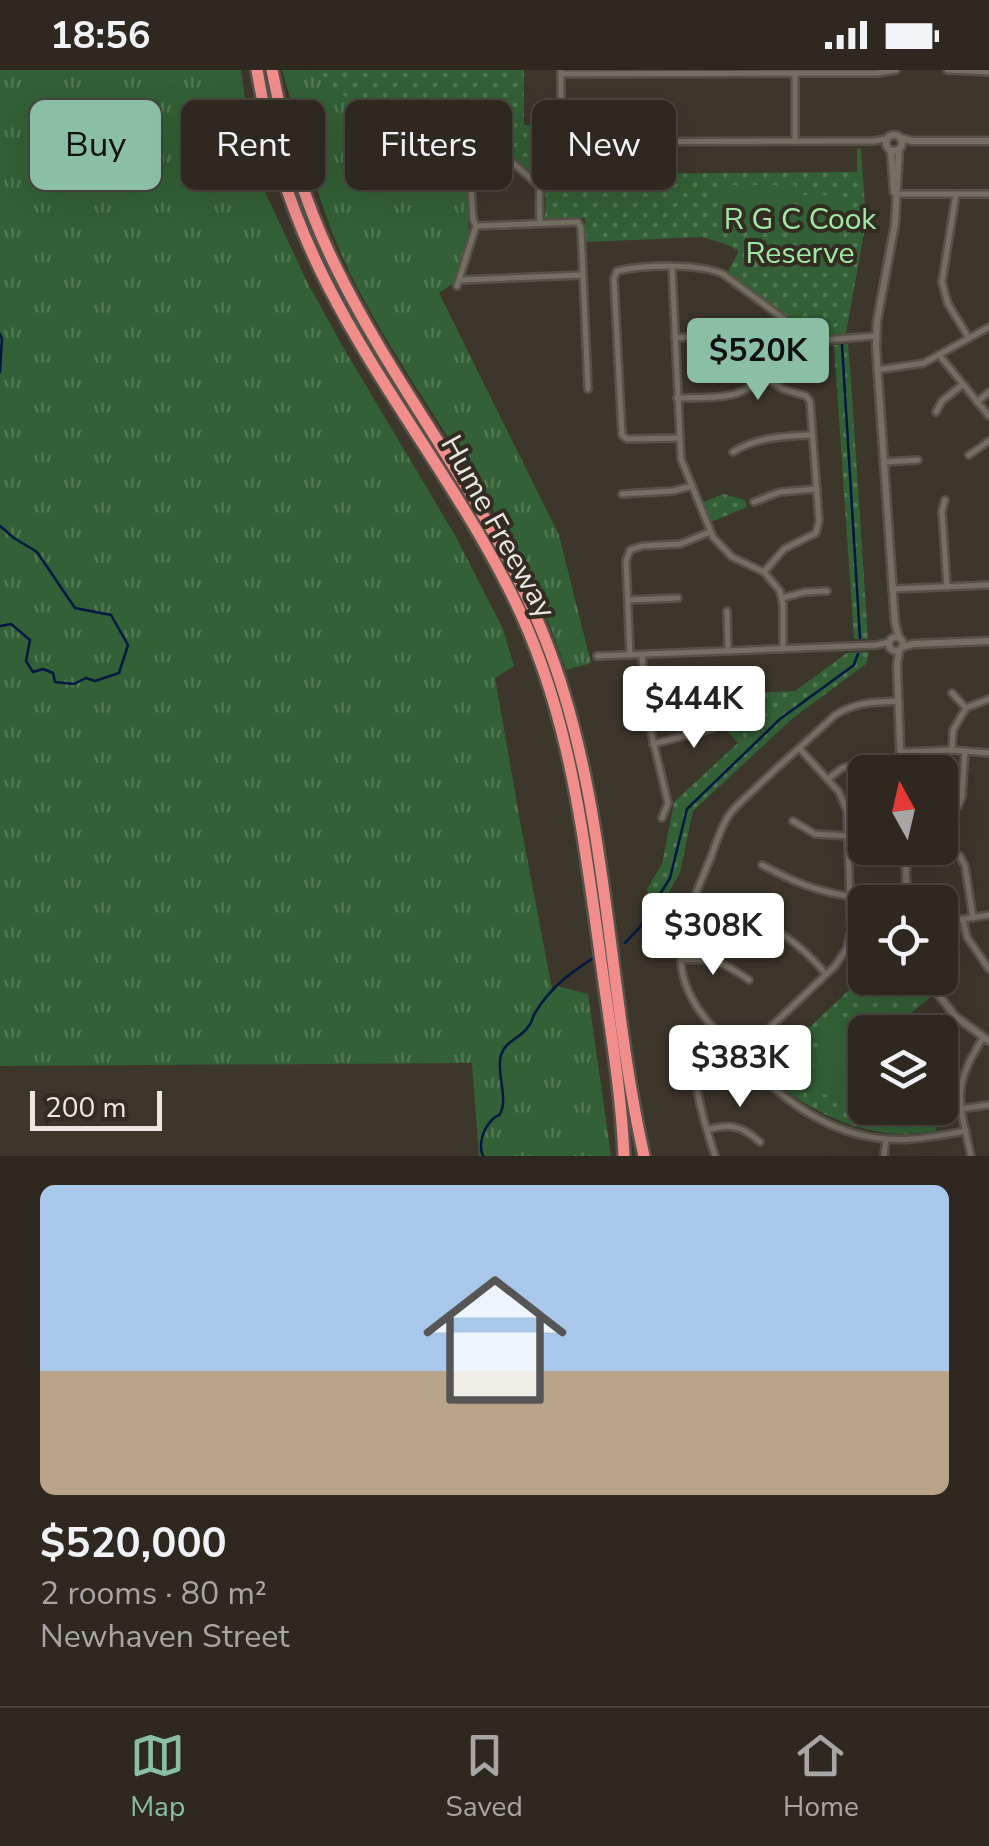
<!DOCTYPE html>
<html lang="en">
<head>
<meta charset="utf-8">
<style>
  body { margin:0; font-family:"Nunito Sans",sans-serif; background:#3a342d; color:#f1f3f6; height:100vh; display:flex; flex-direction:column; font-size:38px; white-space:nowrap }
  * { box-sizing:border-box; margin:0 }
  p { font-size:32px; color:#a7a6a5 }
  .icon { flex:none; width:55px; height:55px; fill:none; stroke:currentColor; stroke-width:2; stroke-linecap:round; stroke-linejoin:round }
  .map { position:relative; height:1086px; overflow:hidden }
  .side { display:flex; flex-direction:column; background:#2e2820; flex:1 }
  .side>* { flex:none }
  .hud { position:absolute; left:30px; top:30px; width:930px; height:90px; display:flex; gap:20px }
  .needle { width:65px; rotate:352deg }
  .fabs { position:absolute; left:848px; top:685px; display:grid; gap:20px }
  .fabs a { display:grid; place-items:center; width:110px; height:110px; border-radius:15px; background:#2e2820; box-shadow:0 10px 40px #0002,0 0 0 2px #49443e; font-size:50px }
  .scale { position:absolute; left:30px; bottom:25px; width:132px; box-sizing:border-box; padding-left:10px; border:5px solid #ebe7e1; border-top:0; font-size:28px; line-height:35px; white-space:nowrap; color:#ebe7e1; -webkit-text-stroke:8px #322c22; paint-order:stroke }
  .price { position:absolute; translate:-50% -85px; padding:0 22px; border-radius:10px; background:#fff; color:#222; font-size:32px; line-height:65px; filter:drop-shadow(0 2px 5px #0008) }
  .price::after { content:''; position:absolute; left:50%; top:60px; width:30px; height:22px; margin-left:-15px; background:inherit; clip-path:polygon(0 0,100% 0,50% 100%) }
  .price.active { background:#8abfa5; color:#111 }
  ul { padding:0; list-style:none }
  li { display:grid; align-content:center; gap:20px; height:530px; padding:0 40px }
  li+li { border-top:2px solid #49443e }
  li span { display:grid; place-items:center; height:310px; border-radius:15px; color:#555 }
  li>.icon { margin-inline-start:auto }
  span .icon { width:180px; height:180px; fill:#fffc; stroke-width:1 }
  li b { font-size:42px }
  .chip { padding:0 35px; border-radius:15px; background:#2e2820; box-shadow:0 10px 40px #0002,0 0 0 2px #49443e; font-size:35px; line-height:90px }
  .chip.active { background:#8abfa5; color:#111 }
  .status { display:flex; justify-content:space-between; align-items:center; height:70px; padding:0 50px; background:#2e2820; direction:ltr }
  .status svg { height:28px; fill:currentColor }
  .tabs { display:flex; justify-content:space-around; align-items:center; height:140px; border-top:2px solid #49443e; background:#2e2820; font-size:28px; color:#a7a6a5 }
  .tabs a { display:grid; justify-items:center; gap:5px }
  .tabs .active { color:#8abfa5 }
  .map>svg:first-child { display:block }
  .grass { fill:url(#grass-tufts) }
  .park { fill:url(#park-dots) }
  .pitch { fill:#336036 }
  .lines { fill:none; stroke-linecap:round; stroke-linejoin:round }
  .stream { stroke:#021843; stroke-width:2.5 }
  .minor-casing { stroke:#575249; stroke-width:10 }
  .tertiary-casing { stroke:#575249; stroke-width:11 }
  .motorway-casing { stroke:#575249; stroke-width:16 }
  .minor { stroke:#756e62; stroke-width:5 }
  .tertiary { stroke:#756e62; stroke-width:6 }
  .motorway { stroke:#f18e8c; stroke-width:11 }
  .labels { text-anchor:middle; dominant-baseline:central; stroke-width:8; stroke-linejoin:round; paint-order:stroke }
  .park-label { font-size:30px; fill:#a1e8a5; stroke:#322c22 }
  .street-label { font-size:30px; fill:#ebe7e1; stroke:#322c22 }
</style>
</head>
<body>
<div class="status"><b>18:56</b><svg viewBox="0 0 49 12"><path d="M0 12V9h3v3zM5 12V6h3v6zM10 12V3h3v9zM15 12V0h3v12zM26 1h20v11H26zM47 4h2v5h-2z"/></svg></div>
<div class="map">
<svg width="989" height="1086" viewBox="0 0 989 1086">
  <defs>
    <pattern id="grass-tufts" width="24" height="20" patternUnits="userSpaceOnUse" patternTransform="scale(2.5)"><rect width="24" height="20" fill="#336036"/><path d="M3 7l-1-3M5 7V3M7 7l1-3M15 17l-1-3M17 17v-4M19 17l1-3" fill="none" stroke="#517753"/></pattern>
    <pattern id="park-dots" width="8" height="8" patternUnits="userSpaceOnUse" patternTransform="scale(2.5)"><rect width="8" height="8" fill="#336036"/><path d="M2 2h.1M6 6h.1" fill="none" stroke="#517753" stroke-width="1.8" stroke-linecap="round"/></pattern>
  </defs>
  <rect width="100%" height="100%" fill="#3d362b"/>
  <g class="grass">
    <path d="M0 0H241L250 65 267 126 306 210 343 277 456 467 503 559 514 596 495 608 520 751 552 919 557 916 588 924 611 1086H479L472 993 0 996Z"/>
    <path d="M282 0H308L364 39 477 54 494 70 464 75 469 165 455 212 439 223 559 465 591 593 566 600C554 566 542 532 526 500 477 402 408 314 357 217 321 148 304 74 282 0Z"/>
  </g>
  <g class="park">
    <path d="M308 0H524V55H552L549 85 537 106 534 107 477 54 363 39Z"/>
    <path d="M861 78 866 152 846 263 826 265 810 262 728 202 739 181 728 175 702 167 586 172 585 148 547 149 545 147 546 113 567 83 563 79 593 80V104L857 102V79Z"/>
    <path d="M848 274 851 311 868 569H854L834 275Z"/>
    <path d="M723 424 745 430 747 437 711 452 704 432Z"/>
    <path d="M869 582 866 594 793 648 693 741 680 802 651 855 647 819 662 794 674 732 738 673 726 660 729 655 727 648 754 623 795 621 847 583Z"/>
    <path d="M865 905V908H892L898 919 917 909 930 928 912 942 931 962H865V1038H933L936 1061C923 1062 910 1064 897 1064 855 1061 819 1044 786 1021L798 1010 777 988Z"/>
  </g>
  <g class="pitch">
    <path d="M718 115H795L793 162 718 161Z"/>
    <path d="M798 125H843L841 203 795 201Z"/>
    <path d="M828 945 870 956 868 962H865V974L850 1031 807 1020Z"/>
  </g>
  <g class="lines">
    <g class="stream">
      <path d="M0 264 2 269 0 302"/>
      <path d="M842 275 860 568"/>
      <path d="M0 456 14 468 37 482 75 538 111 545 128 575 119 603 95 611 86 608 74 614 55 612 53 603 43 599 33 602 26 591 30 570 11 554 0 556"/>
      <path d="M625 873 640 857 670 808 687 739 780 649 854 595 858 584"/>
      <path d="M483 1086C478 1075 483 1059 492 1050 498 1043 499 1049 502 1039 507 1025 496 1002 501 985 506 970 520 969 528 957 532 953 532 948 535 943 549 919 570 903 592 889"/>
    </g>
    <g class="minor-casing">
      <g id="minor">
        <path d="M561 0V71"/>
        <path d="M947 0 989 2"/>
        <path d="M795 3V71"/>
        <path d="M561 4 878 3 896 0"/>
        <circle cx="560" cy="76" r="6"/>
        <path d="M564 72 873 71 886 69"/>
        <path d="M897 124H989"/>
        <path d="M956 124 942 212 948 234 969 268"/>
        <path d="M540 153C539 122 535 103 563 82"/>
        <path d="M476 156 473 149 469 81 475 77 494 76 538 115"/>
        <path d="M672 197 681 389 713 467 732 487 764 502 780 521 783 535V579"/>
        <path d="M461 210 583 205"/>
        <path d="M457 216 476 156 578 152 581 158 588 319"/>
        <path d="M675 268 708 266 721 269"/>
        <path d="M940 286 989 346"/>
        <path d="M877 300 924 293 989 257"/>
        <path d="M763 306 783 319 806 326 810 331 819 451 816 463 784 479 764 502"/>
        <path d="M677 328C696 327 717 329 735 324 764 316 781 283 798 261"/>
        <path d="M977 332 989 322"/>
        <path d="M936 342 942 331 962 315"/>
        <path d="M679 368 627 369 622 365 614 208 617 201C644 195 698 193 723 204L807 266 825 270 876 266"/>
        <path d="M733 382C757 367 785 366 812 365"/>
        <path d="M969 385 989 371"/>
        <path d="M884 392 918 390"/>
        <path d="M622 424 673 421 692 416"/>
        <path d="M945 430 942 441 947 517"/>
        <path d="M754 432 780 422 817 419"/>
        <path d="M892 519 989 515"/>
        <path d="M782 528 805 522 827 521"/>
        <path d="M628 530 678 528"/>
        <path d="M727 541 728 581"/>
        <path d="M630 585 626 491 630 480 642 476 680 474 710 462"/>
        <path d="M642 585 646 641 668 733 662 748"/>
        <path d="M597 586 877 575 889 572"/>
        <path d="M952 623 966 638"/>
        <path d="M898 631C874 632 856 632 835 645 811 668 786 689 762 712 751 723 738 733 729 745 721 757 716 773 711 787 696 824 671 871 685 912 696 947 727 970 751 996 794 1041 848 1074 912 1069 930 1068 948 1064 966 1061"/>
        <path d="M653 674 711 659 721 653"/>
        <path d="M952 680 953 660 966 638 989 629"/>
        <path d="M901 682 952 680 989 683"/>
        <path d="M828 709 842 698 850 696"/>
        <path d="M958 736 962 727 965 681"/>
        <path d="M793 751 815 764 848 766"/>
        <path d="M960 786 965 796 973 848"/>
        <path d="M762 795C792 811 815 821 848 826"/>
        <path d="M744 844C780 862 798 871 825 903"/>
        <path d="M963 849 967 867 989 899"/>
        <path d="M940 853 989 845"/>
        <path d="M681 890C713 888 724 892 749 910"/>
        <path d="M710 955C680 987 704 1050 715 1086"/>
        <path d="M741 985 835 896 847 878 851 861 847 741 839 722 800 679"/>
        <path d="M960 1039 989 1035"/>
        <path d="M707 1060C731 1053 742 1056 760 1072"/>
        <path d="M884 1086 886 1069"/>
        <path d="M971 1086C959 1032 951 1017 983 968"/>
      </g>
    </g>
    <g class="tertiary-casing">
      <g id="tertiary">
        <circle cx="894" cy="73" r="8"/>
        <path d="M901 68 912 71H989"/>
        <path d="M891 80 894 122"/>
        <circle cx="896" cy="574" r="7"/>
        <path d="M899 568 895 553 876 276 877 251 895 154 899 79"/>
        <path d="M902 577 913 574 989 571"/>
        <path d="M899 581 897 596 901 702"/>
        <path d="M905 778 907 832"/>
        <path d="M926 908 955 946 989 971"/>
      </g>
    </g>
    <g class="motorway-casing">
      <g id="motorway">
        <path d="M257 0C269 74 293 147 327 214 381 320 456 414 509 519 568 635 581 750 599 876 608 946 621 1016 624 1086"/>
        <path d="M272 0C285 67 304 132 334 193 395 320 488 430 542 561 610 727 605 912 644 1086"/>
      </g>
    </g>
    <use href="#minor" class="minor"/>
    <use href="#tertiary" class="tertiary"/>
    <use href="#motorway" class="motorway"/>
  </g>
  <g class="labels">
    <g class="park-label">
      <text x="800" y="149">R G C Cook<tspan x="800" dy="34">Reserve</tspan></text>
    </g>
    <g class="street-label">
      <text transform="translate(498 457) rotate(61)">Hume Freeway</text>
    </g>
  </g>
</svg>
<div class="fabs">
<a><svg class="needle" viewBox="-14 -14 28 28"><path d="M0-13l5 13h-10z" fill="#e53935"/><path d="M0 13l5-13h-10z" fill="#a7a6a5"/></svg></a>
<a><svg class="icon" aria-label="locate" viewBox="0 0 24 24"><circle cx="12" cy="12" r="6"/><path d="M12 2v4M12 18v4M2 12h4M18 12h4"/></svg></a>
<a><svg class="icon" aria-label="layers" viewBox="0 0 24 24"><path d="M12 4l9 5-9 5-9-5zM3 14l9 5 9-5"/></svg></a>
</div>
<div class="scale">200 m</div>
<b class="price active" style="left:758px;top:333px">$520K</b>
<b class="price" style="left:694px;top:681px">$444K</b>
<b class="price" style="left:713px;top:908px">$308K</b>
<b class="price" style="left:740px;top:1040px">$383K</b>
<div class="hud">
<a class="chip active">Buy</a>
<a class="chip">Rent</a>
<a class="chip">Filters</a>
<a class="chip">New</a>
</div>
</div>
<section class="side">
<ul>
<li><span style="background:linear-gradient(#a9c7e8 60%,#b9a48a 0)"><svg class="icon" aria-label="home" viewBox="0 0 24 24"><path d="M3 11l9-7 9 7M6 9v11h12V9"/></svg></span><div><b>$520,000</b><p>2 rooms · 80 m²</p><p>Newhaven Street</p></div></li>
</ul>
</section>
<nav class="tabs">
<a class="active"><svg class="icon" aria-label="map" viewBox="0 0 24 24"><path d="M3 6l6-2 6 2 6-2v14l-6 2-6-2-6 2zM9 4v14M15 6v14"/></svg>Map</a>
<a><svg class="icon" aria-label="saved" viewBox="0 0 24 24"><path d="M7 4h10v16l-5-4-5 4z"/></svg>Saved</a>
<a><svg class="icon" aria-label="home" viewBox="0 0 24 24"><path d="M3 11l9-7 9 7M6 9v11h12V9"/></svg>Home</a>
</nav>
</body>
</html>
